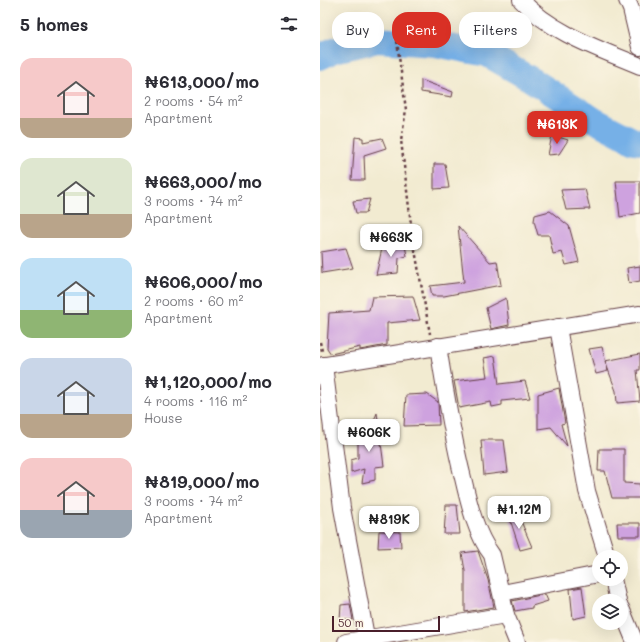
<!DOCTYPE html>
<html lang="en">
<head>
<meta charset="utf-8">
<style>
  body { margin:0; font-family:Mali,sans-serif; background:#f7f7f7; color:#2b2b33; height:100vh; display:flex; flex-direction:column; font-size:15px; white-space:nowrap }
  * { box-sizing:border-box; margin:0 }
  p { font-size:13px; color:#7c7c81 }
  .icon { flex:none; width:22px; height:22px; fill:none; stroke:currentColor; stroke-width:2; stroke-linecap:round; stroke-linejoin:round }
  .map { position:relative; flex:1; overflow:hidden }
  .sheet { display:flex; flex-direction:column; background:#fff; width:320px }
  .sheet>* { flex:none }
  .hud { position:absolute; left:12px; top:12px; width:248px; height:36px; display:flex; gap:8px }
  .buttons { position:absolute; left:272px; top:550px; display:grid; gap:8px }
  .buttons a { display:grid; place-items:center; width:36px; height:36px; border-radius:50%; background:#fff; box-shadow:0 4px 16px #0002; font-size:20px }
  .scale { position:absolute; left:12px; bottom:10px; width:108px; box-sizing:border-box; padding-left:4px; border:2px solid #4a1f2b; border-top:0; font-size:11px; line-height:14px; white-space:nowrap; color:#4a1f2b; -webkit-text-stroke:3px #fcf5e5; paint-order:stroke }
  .price { position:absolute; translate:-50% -34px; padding:0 9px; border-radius:8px; background:#fff; color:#222; font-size:13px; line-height:26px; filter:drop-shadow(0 1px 2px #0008) }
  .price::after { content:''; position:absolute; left:50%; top:24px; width:12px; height:9px; margin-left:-6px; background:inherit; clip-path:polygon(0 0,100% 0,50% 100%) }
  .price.on { background:#d93025; color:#fff }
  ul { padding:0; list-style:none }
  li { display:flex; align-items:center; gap:12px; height:100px; padding:0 20px }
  li span { display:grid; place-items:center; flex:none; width:112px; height:80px; border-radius:12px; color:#555 }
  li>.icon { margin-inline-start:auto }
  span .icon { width:48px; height:48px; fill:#fffc; stroke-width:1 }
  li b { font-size:17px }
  h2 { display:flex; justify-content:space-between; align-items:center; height:48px; padding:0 20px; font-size:17px }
  .tag { padding:0 14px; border-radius:16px; background:#fff; box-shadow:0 4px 16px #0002; font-size:14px; line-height:36px }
  .tag.on { background:#d93025; color:#fff }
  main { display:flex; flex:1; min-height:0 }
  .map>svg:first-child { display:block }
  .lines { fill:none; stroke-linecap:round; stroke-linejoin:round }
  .river { stroke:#76b0e7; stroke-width:26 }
  .building { fill:#cea2df }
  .minor-casing { stroke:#633e44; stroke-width:18 }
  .path { stroke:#633e44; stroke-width:2.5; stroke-dasharray:3 3; stroke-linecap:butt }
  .minor { stroke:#fff; stroke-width:16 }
</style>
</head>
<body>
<main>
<section class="sheet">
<h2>5 homes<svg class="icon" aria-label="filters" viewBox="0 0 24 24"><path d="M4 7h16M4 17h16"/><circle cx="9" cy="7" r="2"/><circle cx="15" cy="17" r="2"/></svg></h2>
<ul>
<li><span style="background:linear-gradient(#f6c9c9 75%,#b9a48a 0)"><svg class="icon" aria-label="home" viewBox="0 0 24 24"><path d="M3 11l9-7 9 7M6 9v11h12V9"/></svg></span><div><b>₦613,000/mo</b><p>2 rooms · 54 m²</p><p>Apartment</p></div></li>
<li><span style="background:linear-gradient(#dfe7d0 70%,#b9a48a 0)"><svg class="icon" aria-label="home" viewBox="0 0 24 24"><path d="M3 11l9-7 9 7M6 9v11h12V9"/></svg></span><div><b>₦663,000/mo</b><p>3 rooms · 74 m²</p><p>Apartment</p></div></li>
<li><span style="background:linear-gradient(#bfe0f5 65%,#8fb573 0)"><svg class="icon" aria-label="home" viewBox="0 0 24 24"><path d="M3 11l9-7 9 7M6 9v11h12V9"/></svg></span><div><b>₦606,000/mo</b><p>2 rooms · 60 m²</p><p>Apartment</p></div></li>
<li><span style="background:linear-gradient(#c9d6e8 70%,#b9a48a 0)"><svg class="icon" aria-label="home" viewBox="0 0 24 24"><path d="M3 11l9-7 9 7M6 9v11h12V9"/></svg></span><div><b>₦1,120,000/mo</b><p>4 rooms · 116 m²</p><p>House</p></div></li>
<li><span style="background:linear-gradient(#f6c9c9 65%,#9aa5b1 0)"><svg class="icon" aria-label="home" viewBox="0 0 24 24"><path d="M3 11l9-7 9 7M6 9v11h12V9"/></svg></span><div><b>₦819,000/mo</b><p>3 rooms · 74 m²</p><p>Apartment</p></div></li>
</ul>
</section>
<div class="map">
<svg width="320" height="642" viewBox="0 0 320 642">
  <rect width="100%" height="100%" fill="#fcf5e5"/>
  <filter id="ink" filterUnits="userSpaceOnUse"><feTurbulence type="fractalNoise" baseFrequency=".025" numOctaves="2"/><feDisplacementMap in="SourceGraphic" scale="8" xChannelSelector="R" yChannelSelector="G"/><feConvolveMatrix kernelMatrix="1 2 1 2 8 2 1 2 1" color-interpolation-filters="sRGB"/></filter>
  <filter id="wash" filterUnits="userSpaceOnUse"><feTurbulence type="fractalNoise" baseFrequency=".012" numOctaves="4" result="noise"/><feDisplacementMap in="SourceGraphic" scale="16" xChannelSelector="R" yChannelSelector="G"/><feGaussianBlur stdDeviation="0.9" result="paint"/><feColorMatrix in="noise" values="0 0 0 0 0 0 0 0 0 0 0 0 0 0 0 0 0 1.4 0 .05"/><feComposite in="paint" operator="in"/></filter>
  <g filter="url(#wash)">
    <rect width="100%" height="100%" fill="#f2ebd1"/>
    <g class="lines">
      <path class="river" d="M0 57 14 50 57 40 115 44 167 54 212 80 274 120 314 141 320 142"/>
    </g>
    <g id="blocks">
      <g class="building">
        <path d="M101 80 133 92 132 97 101 92Z"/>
        <path d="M232 135 248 140 239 154 228 155Z"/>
        <path d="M35 137 43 138V142L62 138 66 148 44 155 45 180H32Z"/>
        <path d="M114 164H125L129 188 114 189Z"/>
        <path d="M296 181H320V213L300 217Z"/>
        <path d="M265 189 270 209 246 210 241 190Z"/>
        <path d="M50 199 46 213H36L33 201Z"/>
        <path d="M230 211 249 226 259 262 246 265 242 252 233 254 229 235H218L214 221 215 215Z"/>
        <path d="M138 226 170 262 177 261 181 285 124 296H112L110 286 144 282Z"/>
        <path d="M84 240 87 256 79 258 78 273 56 275 63 244Z"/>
        <path d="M26 248 33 268 2 273 1 252Z"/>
        <path d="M320 266V281L309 283 307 268Z"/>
        <path d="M93 296 100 320 67 323V345L40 350V347L11 354 7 348 9 313 49 310 52 297Z"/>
        <path d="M186 298 189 325 171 329 166 308Z"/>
        <path d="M282 347 288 371 276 374 269 349Z"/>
        <path d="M320 354V370H317L320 401 297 403 296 391 285 361Z"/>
        <path d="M175 356 179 384 205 381 210 398 182 401V405L172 407 171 402 139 408 134 381 167 377 164 358Z"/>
        <path d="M239 388 245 423 241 424 247 446 231 427 218 429V394Z"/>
        <path d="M107 394 118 402 119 425 84 426 86 395Z"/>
        <path d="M57 413 64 466 55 467V480L42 483 44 469 31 473V460L38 458V433L49 432Z"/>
        <path d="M161 440H184L188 472 164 475Z"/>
        <path d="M279 449H304V483L320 484V498H292L285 471H278Z"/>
        <path d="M126 505H137L140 534H124Z"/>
        <path d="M195 507 212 547 200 550 187 510Z"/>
        <path d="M297 523H320V536H298Z"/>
        <path d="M59 531 80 532 81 547 58 548Z"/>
        <path d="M158 551 168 580 174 607 145 612V571L142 553Z"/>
        <path d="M262 587 266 616 253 619 250 589Z"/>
        <path d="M225 594 228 601 212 606V608L195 611 192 601Z"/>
        <path d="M30 604 33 620H20L21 605Z"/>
      </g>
    </g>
  </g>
  <g filter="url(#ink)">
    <use href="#blocks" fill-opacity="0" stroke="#633e44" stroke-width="1"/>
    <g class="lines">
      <g class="minor-casing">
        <g id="minor">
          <path d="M201 0C231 33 280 49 320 66"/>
          <path d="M307 0 311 9 320 47"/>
          <path d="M238 327 267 491 287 557"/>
          <path d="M118 346C125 390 132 435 143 478 149 504 156 534 172 555L186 615 197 642"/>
          <path d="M4 365 22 508 47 642"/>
          <path d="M0 366 320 314"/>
          <path d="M293 579 298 601"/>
          <path d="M182 593 279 574"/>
          <path d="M301 608 315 642"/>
          <path d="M26 642 186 615"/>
        </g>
      </g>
      <g class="path">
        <path d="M77 41 86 110 81 140 92 233 110 334"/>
        <path d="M0 342 2 351"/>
      </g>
      <use href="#minor" class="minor"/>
    </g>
  </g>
</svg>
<div class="buttons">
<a><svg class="icon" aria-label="locate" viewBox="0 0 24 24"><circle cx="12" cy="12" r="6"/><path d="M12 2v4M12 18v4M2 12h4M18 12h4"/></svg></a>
<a><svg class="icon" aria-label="layers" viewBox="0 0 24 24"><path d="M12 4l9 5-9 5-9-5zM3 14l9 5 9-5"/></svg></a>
</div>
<div class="scale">50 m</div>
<b class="price on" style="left:237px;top:145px">₦613K</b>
<b class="price" style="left:71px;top:258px">₦663K</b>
<b class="price" style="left:49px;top:453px">₦606K</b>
<b class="price" style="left:199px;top:530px">₦1.12M</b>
<b class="price" style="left:69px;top:540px">₦819K</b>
<div class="hud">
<a class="tag">Buy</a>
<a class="tag on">Rent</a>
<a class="tag">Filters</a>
</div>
</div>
</main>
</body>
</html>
